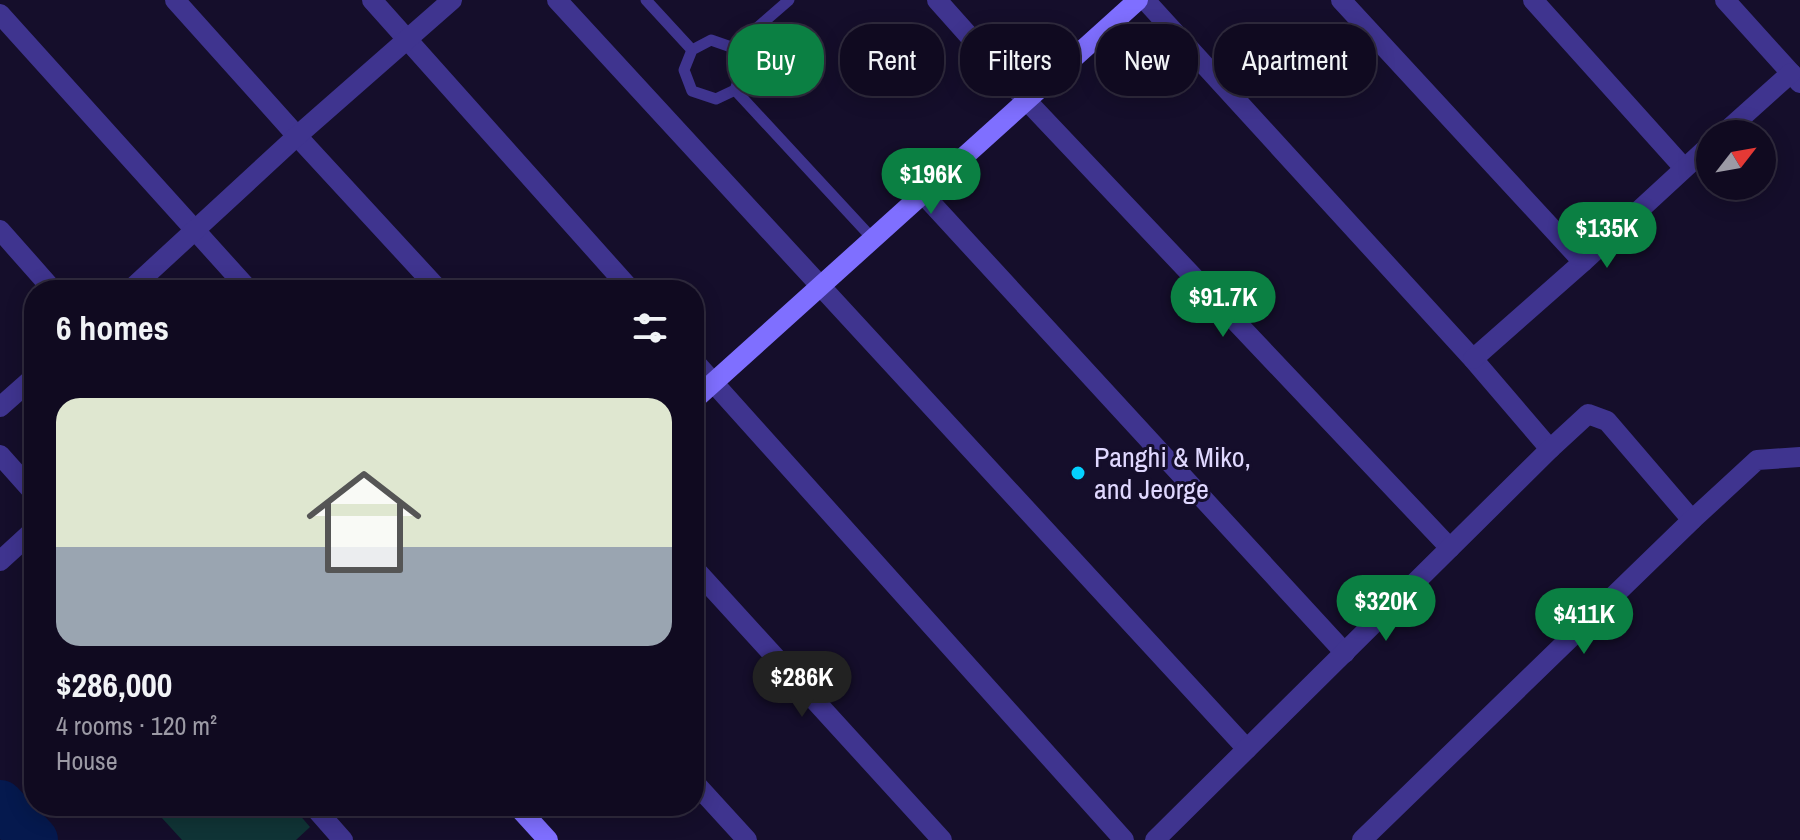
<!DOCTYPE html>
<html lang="en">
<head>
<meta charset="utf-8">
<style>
  body { margin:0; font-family:"Archivo Narrow",sans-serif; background:#191329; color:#f1f3f6; height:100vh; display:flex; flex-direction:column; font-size:30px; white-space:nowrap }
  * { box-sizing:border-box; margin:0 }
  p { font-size:26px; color:#9c9aa5 }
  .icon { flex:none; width:44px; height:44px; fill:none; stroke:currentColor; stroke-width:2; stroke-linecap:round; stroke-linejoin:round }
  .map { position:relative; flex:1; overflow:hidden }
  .panel { position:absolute; left:24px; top:280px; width:680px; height:536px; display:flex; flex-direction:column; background:#100a20; border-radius:32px; box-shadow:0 4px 20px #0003,0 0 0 2px #302b3e }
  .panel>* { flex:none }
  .top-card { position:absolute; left:728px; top:24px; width:760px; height:72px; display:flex; gap:16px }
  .needle { width:52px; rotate:59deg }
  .controls { position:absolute; left:1696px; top:120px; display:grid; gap:16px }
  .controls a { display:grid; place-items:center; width:80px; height:80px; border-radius:50%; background:#100a20; box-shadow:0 4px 20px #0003,0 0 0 2px #302b3e; font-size:40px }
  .price { position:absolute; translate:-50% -68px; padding:0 18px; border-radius:28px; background:#0b8043; color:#fff; font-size:26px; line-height:52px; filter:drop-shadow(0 2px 4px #0008) }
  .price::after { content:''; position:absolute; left:50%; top:48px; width:24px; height:18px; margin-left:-12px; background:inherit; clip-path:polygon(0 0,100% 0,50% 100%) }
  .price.current { background:#222; color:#fff }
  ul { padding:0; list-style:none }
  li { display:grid; align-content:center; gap:16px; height:424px; padding:0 32px }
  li+li { border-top:2px solid #302b3e }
  li span { display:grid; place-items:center; height:248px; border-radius:24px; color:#555 }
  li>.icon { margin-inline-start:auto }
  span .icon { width:144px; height:144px; fill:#fffc; stroke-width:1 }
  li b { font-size:34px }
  h2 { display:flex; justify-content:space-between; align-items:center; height:96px; padding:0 32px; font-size:34px }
  .pill { padding:0 28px; border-radius:32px; background:#100a20; box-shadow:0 4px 20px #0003,0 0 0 2px #302b3e; font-size:28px; line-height:72px }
  .pill.current { background:#0b8043; color:#fff }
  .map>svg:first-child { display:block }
  .green { fill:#103436 }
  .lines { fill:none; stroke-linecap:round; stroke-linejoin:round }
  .river { stroke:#05194e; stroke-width:48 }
  .lane { stroke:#3f348f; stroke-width:11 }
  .street { stroke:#3f348f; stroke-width:20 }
  .secondary { stroke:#7f6fff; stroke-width:20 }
  .poi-dot { fill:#04d1ff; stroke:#150e2b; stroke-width:3 }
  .labels { text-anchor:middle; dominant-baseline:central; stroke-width:6; stroke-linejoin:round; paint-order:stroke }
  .poi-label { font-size:28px; fill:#e0d8ff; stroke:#150e2b; text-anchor:start }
</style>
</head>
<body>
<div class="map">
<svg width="1800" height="840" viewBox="0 0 1800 840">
  <rect width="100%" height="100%" fill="#150e2b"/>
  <path class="green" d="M151 806H292L310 827 296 840H182Z"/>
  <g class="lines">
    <path class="river" d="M0 804 34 840"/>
    <g class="lane">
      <path d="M646 0 692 50"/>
      <path d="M711 40 734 48 743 68 735 90 716 99 692 91 684 70 692 50Z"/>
      <path d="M734 48 789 0"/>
      <path d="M735 90 872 238"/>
    </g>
    <g class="street">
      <path d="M175 0 297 136 439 290"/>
      <path d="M372 0 631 290"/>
      <path d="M557 0 1247 749"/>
      <path d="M937 0 1027 101 1450 548"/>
      <path d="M1145 0 1473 359 1550 449"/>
      <path d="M1341 0 1583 262"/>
      <path d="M1533 0 1684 168"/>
      <path d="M1725 0 1800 83"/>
      <path d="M0 14 249 290"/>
      <path d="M1723 134 1791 73"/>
      <path d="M923 194 1345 653"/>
      <path d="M0 230 53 290"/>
      <path d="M130 290 297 136 452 0"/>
      <path d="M1473 359 1583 262 1710 145"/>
      <path d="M694 361 1124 840"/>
      <path d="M0 407 34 377"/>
      <path d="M0 455 34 493"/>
      <path d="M0 561 34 530"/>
      <path d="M694 568 942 840"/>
      <path d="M694 782 747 840"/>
      <path d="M313 806 343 840"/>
      <path d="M1155 840 1550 449 1588 414 1607 421 1692 520"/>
      <path d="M1362 840 1692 520 1757 460 1800 457"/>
    </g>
    <g class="secondary">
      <path d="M694 400 1138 0"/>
      <path d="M517 806 548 840"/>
    </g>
  </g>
  <circle class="poi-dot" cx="1078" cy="473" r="8"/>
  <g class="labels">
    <g class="poi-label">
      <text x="1094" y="457">Panghi &amp; Miko,<tspan x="1094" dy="32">and Jeorge</tspan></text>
    </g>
  </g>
</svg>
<div class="controls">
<a><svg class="needle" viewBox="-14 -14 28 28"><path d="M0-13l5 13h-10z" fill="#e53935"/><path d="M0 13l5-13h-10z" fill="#9c9aa5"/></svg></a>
</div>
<b class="price" style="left:931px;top:216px">$196K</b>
<b class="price" style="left:1607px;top:270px">$135K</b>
<b class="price" style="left:1223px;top:339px">$91.7K</b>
<b class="price" style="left:1386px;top:643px">$320K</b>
<b class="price" style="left:1584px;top:656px">$411K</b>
<b class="price current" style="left:802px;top:719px">$286K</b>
<div class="top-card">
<a class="pill current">Buy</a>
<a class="pill">Rent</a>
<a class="pill">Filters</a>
<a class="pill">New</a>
<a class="pill">Apartment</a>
</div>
<section class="panel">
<h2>6 homes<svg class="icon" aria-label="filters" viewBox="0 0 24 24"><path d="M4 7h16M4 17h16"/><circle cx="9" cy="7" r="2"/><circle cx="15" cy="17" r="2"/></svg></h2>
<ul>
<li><span style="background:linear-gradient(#dfe7d0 60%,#9aa5b1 0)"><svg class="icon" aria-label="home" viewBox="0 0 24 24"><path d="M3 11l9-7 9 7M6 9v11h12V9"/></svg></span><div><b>$286,000</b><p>4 rooms · 120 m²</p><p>House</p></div></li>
</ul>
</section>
</div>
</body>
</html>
